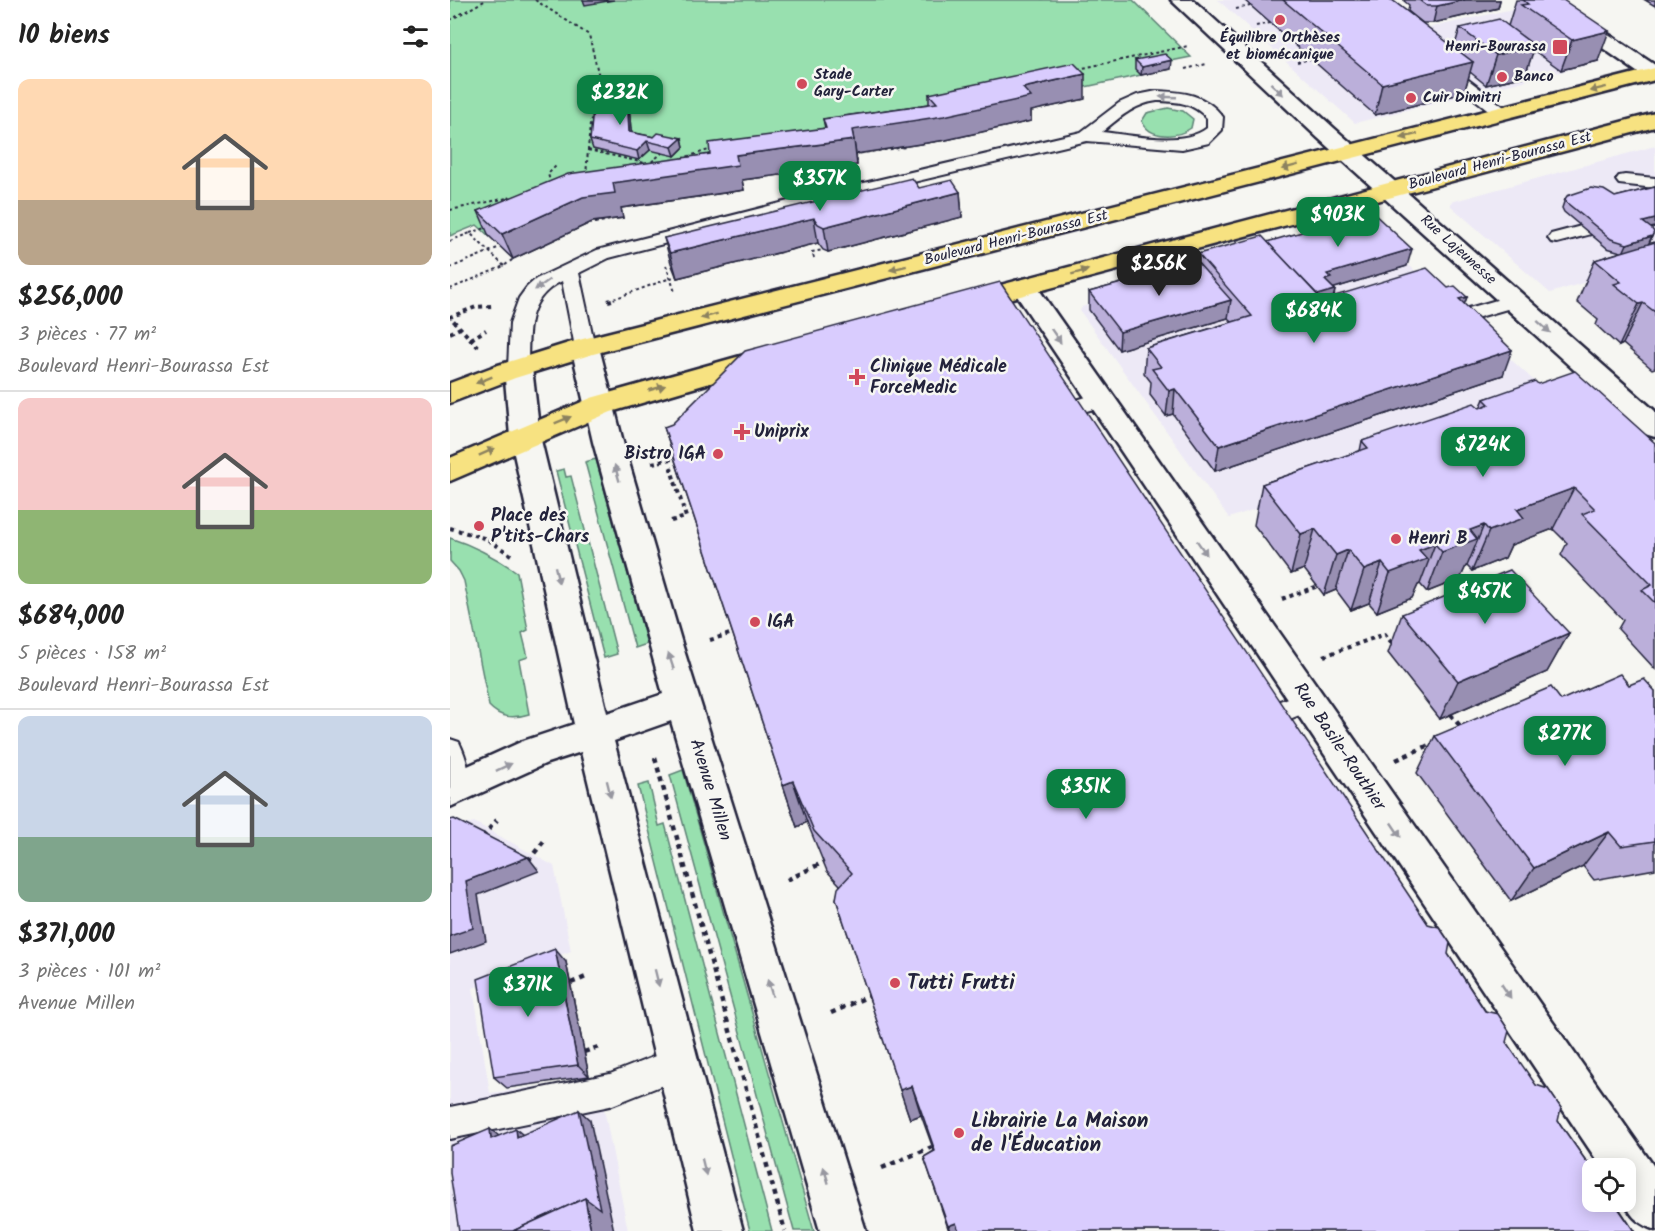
<!DOCTYPE html>
<html lang="fr">
<head>
<meta charset="utf-8">
<style>
  body { margin:0; font-family:Kalam,sans-serif; background:#f2f2f2; color:#222; height:100vh; display:flex; flex-direction:column; font-size:22px; white-space:nowrap }
  * { box-sizing:border-box; margin:0 }
  p { font-size:20px; color:#767676 }
  .icon { flex:none; width:33px; height:33px; fill:none; stroke:currentColor; stroke-width:2; stroke-linecap:round; stroke-linejoin:round }
  .map { position:relative; flex:1; overflow:hidden }
  .details { display:flex; flex-direction:column; background:#fff; width:450px }
  .details>* { flex:none }
  .buttons { position:absolute; left:1132px; top:1158px; display:grid; gap:12px }
  .buttons a { display:grid; place-items:center; width:54px; height:54px; border-radius:12px; background:#fff; box-shadow:0 3px 15px #0003; font-size:30px }
  .price { position:absolute; translate:-50% -51px; padding:0 14px; border-radius:12px; background:#0b8043; color:#fff; font-size:20px; line-height:39px; filter:drop-shadow(0 2px 3px #0008) }
  .price::after { content:''; position:absolute; left:50%; top:36px; width:18px; height:14px; margin-left:-9px; background:inherit; clip-path:polygon(0 0,100% 0,50% 100%) }
  .price.selected { background:#222; color:#fff }
  ul { padding:0; list-style:none }
  li { display:grid; align-content:center; gap:12px; height:318px; padding:0 18px }
  li+li { border-top:2px solid #e0e0e0 }
  li span { display:grid; place-items:center; height:186px; border-radius:12px; color:#555 }
  li>.icon { margin-inline-start:auto }
  span .icon { width:108px; height:108px; fill:#fffc; stroke-width:1 }
  li b { font-size:26px }
  h2 { display:flex; justify-content:space-between; align-items:center; height:72px; padding:0 18px; font-size:26px }
  main { display:flex; flex:1; min-height:0 }
  .map>svg:first-child { display:block }
  .built { fill:#ede9f6 }
  .green { fill:#98e0af; stroke:#5d8175; stroke-width:1.5 }
  .lines { fill:none; stroke-linecap:round; stroke-linejoin:round }
  .lane-casing { stroke:#22223b; stroke-width:4 }
  .street-casing { stroke:#22223b; stroke-width:5 }
  .secondary-casing { stroke:#22223b; stroke-width:5 }
  .primary-casing { stroke:#22223b; stroke-width:5 }
  .path-far2 { stroke:#22223b; stroke-width:2; stroke-dasharray:3 3; stroke-linecap:butt }
  .path-far1 { stroke:#22223b; stroke-width:4; stroke-dasharray:4 4; stroke-linecap:butt }
  .path { stroke:#22223b; stroke-width:4.5; stroke-dasharray:5 5; stroke-linecap:butt }
  .lane { fill:#f6f6f2; fill-rule:evenodd }
  .street { fill:#f6f6f2; fill-rule:evenodd }
  .secondary { fill:#f6f6f2; fill-rule:evenodd }
  .primary { fill:#f7e281; fill-rule:evenodd }
  .wall { fill:#bbafda; stroke:#22223b; stroke-width:1.5 }
  .shaded-wall { fill:#988fb2; stroke:#22223b; stroke-width:1.5 }
  .building { fill:#d9ccfe; stroke:#22223b; stroke-width:1.5 }
  .oneway { fill:#9797a0 }
  .oneway2 { fill:#8c825e }
  .poi-dot { fill:#d1495b; stroke:#f6f6f2; stroke-width:2 }
  .labels { text-anchor:middle; dominant-baseline:central; stroke-width:5; stroke-linejoin:round; paint-order:stroke }
  .far-poi-label { font-size:15px; font-weight:bold; fill:#22223b; stroke:#f6f6f2; text-anchor:start }
  .far-street-label { font-size:15px; fill:#22223b; stroke:#f6f6f2 }
  .poi-label { font-size:18px; font-weight:bold; fill:#22223b; stroke:#f6f6f2; text-anchor:start }
  .street-label { font-size:18px; fill:#22223b; stroke:#f6f6f2 }
  .near-poi-label { font-size:21px; font-weight:bold; fill:#22223b; stroke:#f6f6f2; text-anchor:start }
</style>
</head>
<body>
<main>
<section class="details">
<h2>10 biens<svg class="icon" aria-label="filters" viewBox="0 0 24 24"><path d="M4 7h16M4 17h16"/><circle cx="9" cy="7" r="2"/><circle cx="15" cy="17" r="2"/></svg></h2>
<ul>
<li><span style="background:linear-gradient(#ffd9b3 65%,#b9a48a 0)"><svg class="icon" aria-label="home" viewBox="0 0 24 24"><path d="M3 11l9-7 9 7M6 9v11h12V9"/></svg></span><div><b>$256,000</b><p>3 pièces · 77 m²</p><p>Boulevard Henri-Bourassa Est</p></div></li>
<li><span style="background:linear-gradient(#f6c9c9 60%,#8fb573 0)"><svg class="icon" aria-label="home" viewBox="0 0 24 24"><path d="M3 11l9-7 9 7M6 9v11h12V9"/></svg></span><div><b>$684,000</b><p>5 pièces · 158 m²</p><p>Boulevard Henri-Bourassa Est</p></div></li>
<li><span style="background:linear-gradient(#c9d6e8 65%,#7fa58c 0)"><svg class="icon" aria-label="home" viewBox="0 0 24 24"><path d="M3 11l9-7 9 7M6 9v11h12V9"/></svg></span><div><b>$371,000</b><p>3 pièces · 101 m²</p><p>Avenue Millen</p></div></li>
</ul>
</section>
<div class="map">
<svg width="1205" height="1231" viewBox="0 0 1205 1231">
  <rect width="100%" height="100%" fill="#f6f6f2"/>
  <filter id="ink" filterUnits="userSpaceOnUse"><feTurbulence type="fractalNoise" baseFrequency=".0167" numOctaves="2"/><feDisplacementMap in="SourceGraphic" scale="12" xChannelSelector="R" yChannelSelector="G"/><feConvolveMatrix kernelMatrix="1 2 1 2 8 2 1 2 1" color-interpolation-filters="sRGB"/></filter>
  <g filter="url(#ink)">
    <g class="built">
      <path d="M768 0H897L1017 95 905 123Z"/>
      <path d="M1076 6 1154 61 1034 91 961 32Z"/>
      <path d="M1205 146V261L1100 293 1001 206V202Z"/>
      <path d="M920 229 1109 404 779 518 630 311 632 307 640 304Z"/>
      <path d="M24 822 104 866 121 951 23 988 40 1093 148 1078 178 1231H0V829Z"/>
    </g>
    <g class="green">
      <path d="M0 0H683L741 57 686 68 691 75 626 89 489 128 127 199 39 236 27 225 0 236Z"/>
      <path d="M718 108 733 111 743 119 741 128C727 138 699 139 692 121L697 113Z"/>
      <path d="M146 459 197 644 185 648 135 462Z"/>
      <path d="M114 469 116 477 121 476 167 654 154 658 106 471Z"/>
      <path d="M0 538C25 546 45 557 67 572L78 630 72 633 78 657 69 660 79 714C63 719 50 718 39 706L14 581 9 571 0 561Z"/>
      <path d="M233 770 364 1231H344L220 775Z"/>
      <path d="M199 783 209 826 215 824 322 1231H300L188 786Z"/>
    </g>
    <g class="lines">
      <g class="lane-casing">
        <g id="lane">
          <path d="M990 60 995 62 1058 110 1060 113 1058 116H1046L985 68 982 65 985 62Z"/>
          <path d="M707 91C733 92 756 94 773 117L772 130 759 143 732 149 637 141 353 208 159 258 129 273 145 347 142 352 135 353 128 352 125 347 112 281C75 299 79 332 78 368L75 373 68 375 61 373 58 368 60 323 69 298 77 287 86 279 147 250 350 198 631 132 669 103 687 95ZM707 101C730 102 741 102 757 118V128C733 147 682 135 652 132 669 118 684 104 707 101Z"/>
          <path d="M1175 175 1205 178V188L1169 184 1166 180 1169 176Z"/>
          <path d="M1135 225 1141 226 1144 230 1141 234 1107 243 1101 242 1098 238 1101 234Z"/>
          <path d="M1064 295 1071 297 1074 301 1071 305 1005 324 998 322 995 318 998 314Z"/>
          <path d="M650 393 657 395 660 400 657 405 606 420 599 418 596 413 599 408Z"/>
          <path d="M858 690 867 694 871 701 867 708 805 733 796 730 792 722 796 714Z"/>
          <path d="M0 739 9 742C16 756 24 782 17 796L8 800 0 797Z"/>
          <path d="M228 1047 239 1052 244 1063 239 1074 228 1079 160 1106 0 1139V1107L160 1074Z"/>
        </g>
      </g>
      <g class="street-casing">
        <g id="street">
          <path d="M574 279 583 281 1205 1168V1230C1170 1216 1176 1200 1176 1168H1152L561 287 565 281Z"/>
          <path d="M135 338 145 341 149 347 173 442 233 647 416 1231H370L221 721 164 741 293 1231H247L131 752 97 763 0 807V774L73 741 124 724 60 436 54 368 58 362 68 359 78 362 82 368 90 436 157 713 213 694 143 442 121 347 125 341Z"/>
        </g>
      </g>
      <g class="secondary-casing">
        <g id="secondary">
          <path d="M721 0H743L884 128 1205 411V437L1195 434 868 138Z"/>
          <path d="M1084 0H1107L1205 65V80L1197 79Z"/>
        </g>
      </g>
      <g class="primary-casing">
        <g id="primary">
          <path d="M1205 68V80L143 354 65 378 0 403V383L45 366 125 341Z"/>
          <path d="M1205 113V127L514 311 505 309 501 303 505 297Z"/>
          <path d="M319 348 329 351 333 357 329 363 161 412 0 481V458L141 398Z"/>
        </g>
      </g>
      <g class="path-far2">
        <path d="M85 0 139 35 150 81 140 124 136 176"/>
        <path d="M786 9 800 6"/>
        <path d="M0 20 36 0"/>
        <path d="M806 26 820 23"/>
        <path d="M847 62 861 59"/>
        <path d="M628 69 738 46"/>
        <path d="M735 69 757 64"/>
        <path d="M138 150 199 164 212 153"/>
        <path d="M226 160 262 149"/>
        <path d="M407 162 406 154 456 147"/>
        <path d="M101 184 98 174 107 165"/>
        <path d="M236 198 255 196"/>
        <path d="M0 210 67 196"/>
        <path d="M139 224 161 220"/>
        <path d="M20 233 39 227"/>
        <path d="M0 241 20 233 54 266"/>
        <path d="M364 258 362 252 373 250"/>
        <path d="M216 265 225 292"/>
        <path d="M0 268 50 247"/>
        <path d="M0 289 54 266 66 257"/>
        <path d="M158 301 226 276"/>
      </g>
      <g class="path-far1">
        <path d="M158 301 162 300"/>
        <path d="M0 333 10 328"/>
        <path d="M21 339 36 330"/>
        <path d="M28 347 0 317 26 307 43 306"/>
        <path d="M202 463 227 458"/>
        <path d="M221 521 236 517 221 469 231 466"/>
        <path d="M0 528 37 539 61 555"/>
        <path d="M832 599 868 586"/>
        <path d="M260 640 283 633"/>
        <path d="M874 656 935 634 944 646"/>
      </g>
      <g class="path">
        <path d="M1000 714 1011 727"/>
        <path d="M205 758 335 1231"/>
        <path d="M946 760 986 742"/>
        <path d="M32 837 47 820"/>
        <path d="M78 861 94 841"/>
        <path d="M337 880 374 862"/>
        <path d="M121 983 136 977"/>
        <path d="M381 1013 419 996"/>
        <path d="M134 1052 151 1046"/>
        <path d="M432 1168 482 1147"/>
      </g>
      <use href="#lane" class="lane"/>
      <use href="#street" class="street"/>
      <use href="#secondary" class="secondary"/>
      <use href="#primary" class="primary"/>
    </g>
    <g class="wall">
      <path d="M794 0H942L1004 48 1010 28 1058 26 1066 0H1113L1148 61 1111 70 1083 50 1075 76 1036 85 1020 72 1014 93 925 115Z"/>
      <path d="M954 0H1050L1048 8 983 23H973L958 11 959 5 954 1Z"/>
      <path d="M1195 0H1205V6Z"/>
      <path d="M685 60 721 69 691 75 685 69Z"/>
      <path d="M479 94 635 99 581 111V121L496 140 406 154 407 165 292 180 294 190 171 208 173 218 142 222 63 259 39 236 28 211 260 154 375 128 373 119 479 104Z"/>
      <path d="M177 96 179 105 181 132 204 137 232 138 234 147 225 156 200 150 189 160 143 149 140 140Z"/>
      <path d="M1205 187V227L1201 228 1204 232 1199 244 1205 242V368L1202 369 1173 344 1169 346 1146 325 1148 320 1127 302 1145 260 1171 252 1157 248 1114 212 1112 208 1115 199 1165 197Z"/>
      <path d="M469 188 510 192 512 217 378 252 373 250 368 243 227 278 221 263 214 238Z"/>
      <path d="M817 242 957 266 884 288 885 290 884 296 998 288 1017 297 1014 304 1053 375 765 471 723 414 716 416 700 395 701 382 694 373 696 348 782 322 778 318 669 350 639 310V292L747 262 748 254Z"/>
      <path d="M1088 384 1205 443V669L1168 629 1173 620 1111 555 1117 543 1103 529 1061 545 1055 558 1022 571 1017 566H1016L1010 579 977 592 970 584 968 585 962 598 927 612 919 603 901 610 886 590 874 595 854 569 841 574 804 525 812 484 910 451 912 441 1030 408 1034 399Z"/>
      <path d="M214 427 998 954 1108 1121 1136 1161 1143 1168 1184 1231H499L474 1157 484 1151 471 1115 460 1119 386 899 390 885 377 871 357 822 347 827Z"/>
      <path d="M952 614 1119 633 1097 672 990 719 938 653Z"/>
      <path d="M1179 685 1205 691V869L1144 880 1133 866 1061 901 967 773 985 736 1111 700Z"/>
      <path d="M116 962 139 1076 57 1088 44 1077Z"/>
    </g>
    <g class="shaded-wall">
      <path d="M133 0H164L135 5Z"/>
      <path d="M1015 0H1050L1048 8 983 23 987 6Z"/>
      <path d="M1159 31 1148 61 1111 70 1122 40Z"/>
      <path d="M1085 46 1075 76 1036 85 1046 55Z"/>
      <path d="M722 60 721 69 691 75 692 67Z"/>
      <path d="M1023 62 1014 93 925 115 932 84Z"/>
      <path d="M635 74V99L581 111V121L496 140 406 154 402 130 573 88Z"/>
      <path d="M177 96 179 105 182 141 179 132Z"/>
      <path d="M232 138 234 147 225 156 222 147Z"/>
      <path d="M404 140 407 165 292 180 294 190 171 208 173 218 142 222 63 259 52 234 163 183 286 155Z"/>
      <path d="M197 141 200 150 189 160 187 151Z"/>
      <path d="M510 192 512 217 378 252 374 227Z"/>
      <path d="M364 218 368 243 227 278 220 253Z"/>
      <path d="M1205 219V227L1189 231 1193 222Z"/>
      <path d="M1202 236 1198 245 1173 253 1177 244Z"/>
      <path d="M962 249 957 266 878 290H885L881 307 858 315 877 274Z"/>
      <path d="M1017 297 1008 322 1009 299Z"/>
      <path d="M781 300 778 318 669 350 670 332Z"/>
      <path d="M1193 303 1173 344 1169 346 1189 304Z"/>
      <path d="M1062 350 1053 375 765 471 769 446Z"/>
      <path d="M725 389 723 414 716 416 719 391Z"/>
      <path d="M1124 488 1103 529 1061 545 1055 558 1022 571 1039 531 1067 509Z"/>
      <path d="M1034 525 1017 566H1016L1010 579 977 592 992 552 1020 530Z"/>
      <path d="M865 529 854 569 841 574 851 534Z"/>
      <path d="M985 544 970 584 968 585 962 598 927 612 940 573 969 550Z"/>
      <path d="M898 550 886 590 874 595 886 555Z"/>
      <path d="M932 563 919 603 901 610 914 570Z"/>
      <path d="M1119 633 1097 672 990 719 1008 681Z"/>
      <path d="M343 781 357 822 347 827 333 785Z"/>
      <path d="M1159 832 1133 866 1061 901 1084 868Z"/>
      <path d="M78 857 89 871 28 895 36 941 0 954V936L16 881Z"/>
      <path d="M105 949 116 962 139 1076 128 1065Z"/>
      <path d="M462 1086 471 1115 460 1119 450 1090Z"/>
      <path d="M129 1110 140 1120 164 1231H141L135 1198Z"/>
      <path d="M40 1129 53 1139H41Z"/>
      <path d="M66 1129 78 1139 67 1137Z"/>
      <path d="M506 1223 509 1231H500L498 1226Z"/>
    </g>
    <g class="building">
      <path d="M833 0H942L1023 62 932 84Z"/>
      <path d="M969 0H1015L987 6H977Z"/>
      <path d="M1073 0H1113L1159 31 1122 40 1071 5 1078 4Z"/>
      <path d="M1049 19 1085 46 1046 55 1010 28Z"/>
      <path d="M715 54 722 60 692 67 685 60Z"/>
      <path d="M624 63 635 74 573 88 581 97 494 116 402 130 404 140 286 155 288 165 163 183 165 193 133 197 52 234 28 211 118 174 260 154 259 143 376 128 373 119 487 103 479 94Z"/>
      <path d="M177 96 179 132 204 137 208 133 232 138 222 147 197 141 187 151 140 140 144 99Z"/>
      <path d="M462 178 469 188 502 180 510 192 374 227 368 224 364 218 220 253 214 238Z"/>
      <path d="M1205 187V219L1193 222 1202 229 1204 232 1202 236 1177 244 1161 239 1117 203 1115 199 1117 196 1141 188 1154 190 1165 197Z"/>
      <path d="M922 212 962 249 877 274 881 278 875 280 885 290 868 295 817 242Z"/>
      <path d="M812 236 872 300 977 268 998 288 1005 286 1017 297 1009 299 1062 350 769 446 725 389 719 391 702 369 711 367 696 348 802 316 748 254Z"/>
      <path d="M1205 242V312L1193 303 1189 304 1164 284 1171 282 1145 260Z"/>
      <path d="M747 262 781 300 670 332 639 292Z"/>
      <path d="M550 282 978 924 989 927 1000 943 998 954 1035 1011 1048 1014 1059 1031 1056 1042 1086 1085 1098 1089 1111 1108 1108 1121 1136 1161 1149 1165 1151 1168H1143V1202H1164L1184 1231H509L506 1223 498 1226 474 1157 485 1151 474 1119 462 1086 450 1090 386 899 388 888 402 873 364 831 343 781 333 785 214 427 222 424 295 351Z"/>
      <path d="M1125 371 1205 443V603L1192 590 1202 585 1132 514 1145 509 1124 488 1067 509 1074 518 1039 531 1034 525 1020 530 1027 539 992 552 985 544 969 550 977 559 940 573 932 563 914 570 898 550 886 555 865 529 851 534 812 484 918 448 912 441 1024 403 1030 408 1039 404 1034 399 1085 381 1088 384Z"/>
      <path d="M1060 570 1119 633 1008 681 952 614Z"/>
      <path d="M1170 674 1179 685 1194 679 1205 691V841L1171 846 1159 832 1084 868 985 736 1101 687 1111 700Z"/>
      <path d="M4 819 78 857 16 881 23 928 0 936V820Z"/>
      <path d="M105 949 128 1065 44 1077 28 979Z"/>
      <path d="M129 1110 150 1209 135 1198 63 1231H9L0 1173V1146L40 1129 41 1139 66 1129 67 1137Z"/>
      <path d="M135 1198 141 1231H63Z"/>
    </g>
    <defs><path id="oneway-solid" d="M-6-.8H1V-3.2L6.5 0L1 3.2V.8H-6Z" transform="scale(1.5)"/></defs>
    <g class="oneway">
      <use href="#oneway-solid" transform="translate(827 89) rotate(43)"/>
      <use href="#oneway-solid" transform="translate(718 97) rotate(-178)"/>
      <use href="#oneway-solid" transform="translate(92 285) rotate(145)"/>
      <use href="#oneway-solid" transform="translate(1094 327) rotate(42)"/>
      <use href="#oneway-solid" transform="translate(606 336) rotate(55)"/>
      <use href="#oneway-solid" transform="translate(167 473) rotate(-106)"/>
      <use href="#oneway-solid" transform="translate(752 548) rotate(55)"/>
      <use href="#oneway-solid" transform="translate(107 575) rotate(77)"/>
      <use href="#oneway-solid" transform="translate(221 661) rotate(-108)"/>
      <use href="#oneway-solid" transform="translate(54 767) rotate(-25)"/>
      <use href="#oneway-solid" transform="translate(159 789) rotate(76)"/>
      <use href="#oneway-solid" transform="translate(946 830) rotate(56)"/>
      <use href="#oneway-solid" transform="translate(207 978) rotate(76)"/>
      <use href="#oneway-solid" transform="translate(320 988) rotate(-107)"/>
      <use href="#oneway-solid" transform="translate(1056 991) rotate(56)"/>
      <use href="#oneway-solid" transform="translate(254 1167) rotate(76)"/>
      <use href="#oneway-solid" transform="translate(376 1175) rotate(-107)"/>
    </g>
    <g class="oneway2">
      <use href="#oneway-solid" transform="translate(1148 89) rotate(166)"/>
      <use href="#oneway-solid" transform="translate(959 136) rotate(166)"/>
      <use href="#oneway-solid" transform="translate(840 167) rotate(165)"/>
      <use href="#oneway-solid" transform="translate(448 268) rotate(166)"/>
      <use href="#oneway-solid" transform="translate(630 272) rotate(-15)"/>
      <use href="#oneway-solid" transform="translate(259 316) rotate(165)"/>
      <use href="#oneway-solid" transform="translate(34 380) rotate(158)"/>
      <use href="#oneway-solid" transform="translate(207 388) rotate(-16)"/>
      <use href="#oneway-solid" transform="translate(113 420) rotate(-22)"/>
      <use href="#oneway-solid" transform="translate(37 452) rotate(-24)"/>
    </g>
  </g>
  <g class="poi-dot">
    <circle cx="830" cy="20" r="6"/>
    <rect x="1102" y="39" width="16" height="16" rx="3"/>
    <circle cx="1052" cy="77" r="6"/>
    <circle cx="352" cy="84" r="6"/>
    <circle cx="961" cy="98" r="6"/>
    <path d="M404 368h6v6h6v6h-6v6h-6v-6h-6v-6h6z"/>
    <path d="M289 423h6v6h6v6h-6v6h-6v-6h-6v-6h6z"/>
    <circle cx="268" cy="454" r="6"/>
    <circle cx="29" cy="526" r="6"/>
    <circle cx="946" cy="539" r="6"/>
    <circle cx="305" cy="622" r="6"/>
    <circle cx="445" cy="983" r="6"/>
    <circle cx="509" cy="1133" r="6"/>
  </g>
  <g class="labels">
    <g class="far-poi-label">
      <text x="830" y="38" text-anchor="middle">Équilibre Orthèses<tspan x="830" dy="17">et biomécanique</tspan></text>
      <text x="1096" y="47" text-anchor="end">Henri-Bourassa</text>
      <text x="364" y="75">Stade<tspan x="364" dy="17">Gary-Carter</tspan></text>
      <text x="1064" y="77">Banco</text>
      <text x="973" y="98">Cuir Dimitri</text>
    </g>
    <g class="far-street-label">
      <text transform="translate(1050 161) rotate(-15)">Boulevard Henri-Bourassa Est</text>
      <text transform="translate(566 238) rotate(-14)">Boulevard Henri-Bourassa Est</text>
      <text transform="translate(1008 250) rotate(42)">Rue Lajeunesse</text>
    </g>
    <g class="poi-label">
      <text x="420" y="367">Clinique Médicale<tspan x="420" dy="21">ForceMedic</tspan></text>
      <text x="304" y="432">Uniprix</text>
      <text x="256" y="454" text-anchor="end">Bistro IGA</text>
      <text x="41" y="516">Place des<tspan x="41" dy="21">P'tits-Chars</tspan></text>
      <text x="958" y="539">Henri B</text>
      <text x="317" y="622">IGA</text>
    </g>
    <g class="street-label">
      <text transform="translate(889 747) rotate(56)">Rue Basile-Routhier</text>
      <text transform="translate(260 790) rotate(73)">Avenue Millen</text>
    </g>
    <g class="near-poi-label">
      <text x="457" y="983">Tutti Frutti</text>
      <text x="521" y="1121">Librairie La Maison<tspan x="521" dy="24">de l'Éducation</tspan></text>
    </g>
  </g>
</svg>
<div class="buttons">
<a><svg class="icon" aria-label="locate" viewBox="0 0 24 24"><circle cx="12" cy="12" r="6"/><path d="M12 2v4M12 18v4M2 12h4M18 12h4"/></svg></a>
</div>
<b class="price" style="left:170px;top:126px">$232K</b>
<b class="price" style="left:370px;top:212px">$357K</b>
<b class="price" style="left:888px;top:248px">$903K</b>
<b class="price selected" style="left:709px;top:297px">$256K</b>
<b class="price" style="left:864px;top:344px">$684K</b>
<b class="price" style="left:1033px;top:478px">$724K</b>
<b class="price" style="left:1035px;top:625px">$457K</b>
<b class="price" style="left:1115px;top:767px">$277K</b>
<b class="price" style="left:636px;top:820px">$351K</b>
<b class="price" style="left:78px;top:1018px">$371K</b>
</div>
</main>
</body>
</html>
